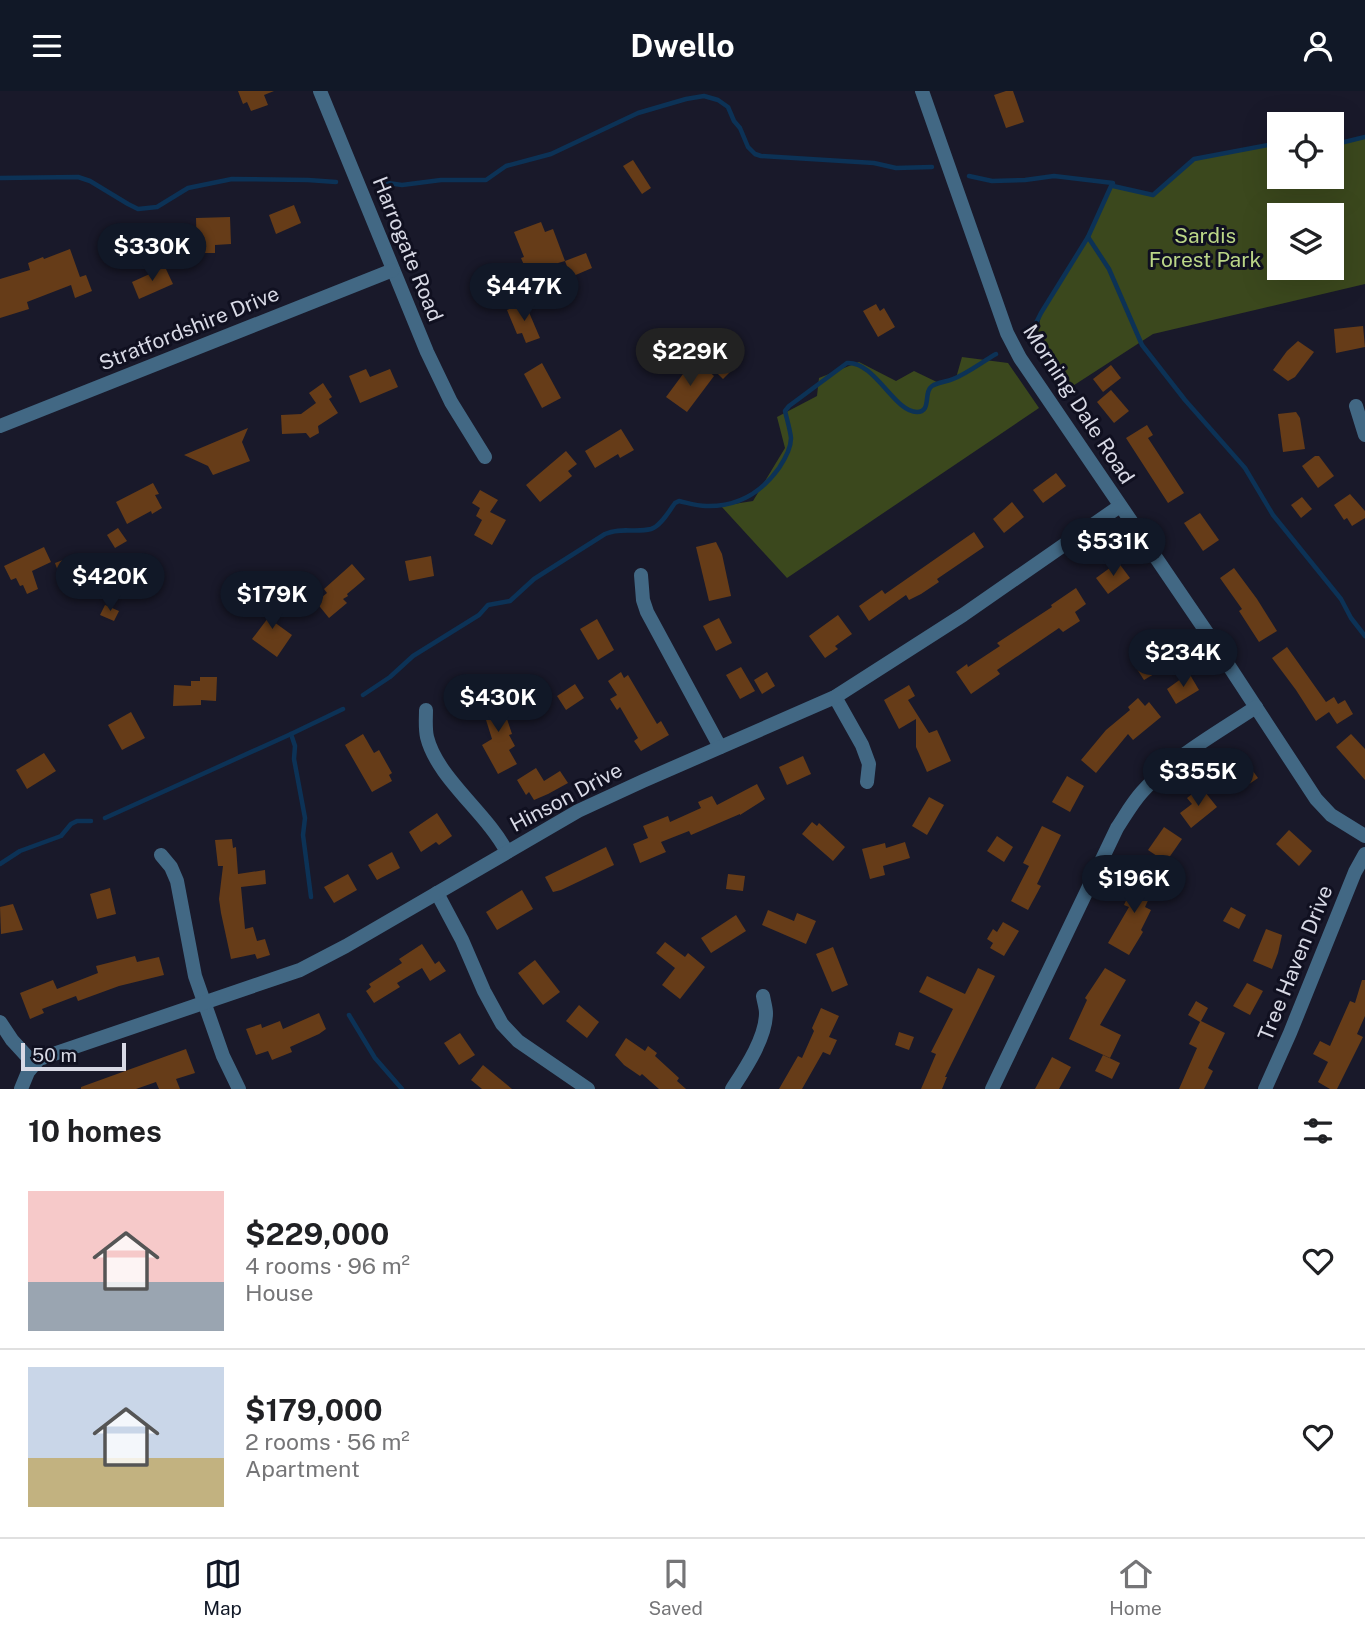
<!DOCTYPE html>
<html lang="en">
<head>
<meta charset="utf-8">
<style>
  body { margin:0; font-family:"Public Sans",sans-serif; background:#f2f2f2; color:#202124; height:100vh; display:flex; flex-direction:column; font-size:26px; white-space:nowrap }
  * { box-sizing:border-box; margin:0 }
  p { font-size:23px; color:#757577 }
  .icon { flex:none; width:38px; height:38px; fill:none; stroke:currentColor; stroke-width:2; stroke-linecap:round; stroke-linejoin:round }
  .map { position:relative; height:998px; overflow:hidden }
  .sheet { display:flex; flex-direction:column; background:#fff; flex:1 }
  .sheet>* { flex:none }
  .tools { position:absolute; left:1267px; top:21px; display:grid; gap:14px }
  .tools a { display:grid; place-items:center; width:77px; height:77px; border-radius:0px; background:#fff; box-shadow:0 7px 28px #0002; font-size:35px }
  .scale { position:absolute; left:21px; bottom:18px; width:105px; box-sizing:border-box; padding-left:7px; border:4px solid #d8d9e5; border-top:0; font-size:19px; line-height:24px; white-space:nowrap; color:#d8d9e5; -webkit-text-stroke:5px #101020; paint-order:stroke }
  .price { position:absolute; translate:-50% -60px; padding:0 16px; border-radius:24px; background:#111827; color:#fff; font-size:23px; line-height:46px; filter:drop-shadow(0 2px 4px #0008) }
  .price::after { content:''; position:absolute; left:50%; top:42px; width:21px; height:16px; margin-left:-10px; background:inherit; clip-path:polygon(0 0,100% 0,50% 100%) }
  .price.selected { background:#222; color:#fff }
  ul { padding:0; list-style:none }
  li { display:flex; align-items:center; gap:21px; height:175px; padding:0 28px }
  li+li { border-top:2px solid #e0e0e0 }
  li span { display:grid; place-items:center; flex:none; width:196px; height:140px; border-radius:0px; color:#555 }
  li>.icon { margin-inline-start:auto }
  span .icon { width:84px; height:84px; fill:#fffc; stroke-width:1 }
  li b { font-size:30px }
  h2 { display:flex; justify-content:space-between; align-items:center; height:84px; padding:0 28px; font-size:30px }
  header { display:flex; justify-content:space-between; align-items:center; height:91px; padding:0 28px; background:#111827; color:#fff; font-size:32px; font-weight:700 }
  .menu { display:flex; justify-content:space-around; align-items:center; height:98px; border-top:2px solid #e0e0e0; background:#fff; font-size:19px; color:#757577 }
  .menu a { display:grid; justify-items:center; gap:4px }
  .menu .selected { color:#111827 }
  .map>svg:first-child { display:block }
  .green { fill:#3b481d; fill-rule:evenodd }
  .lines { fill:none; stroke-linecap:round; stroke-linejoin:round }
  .stream { stroke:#0c3256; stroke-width:4.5 }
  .building { fill:#663c18 }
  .street { stroke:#426884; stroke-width:14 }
  .labels { text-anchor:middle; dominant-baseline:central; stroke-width:6; stroke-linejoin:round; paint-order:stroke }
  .park-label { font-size:21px; fill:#bbd687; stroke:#101020 }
  .street-label { font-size:21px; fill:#d8d9e5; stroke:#101020 }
</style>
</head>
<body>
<header><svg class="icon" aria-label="menu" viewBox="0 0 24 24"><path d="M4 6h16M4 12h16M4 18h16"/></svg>Dwello<svg class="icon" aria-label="person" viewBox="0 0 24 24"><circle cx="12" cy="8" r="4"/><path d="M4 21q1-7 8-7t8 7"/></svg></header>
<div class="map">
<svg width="1365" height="998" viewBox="0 0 1365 998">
  <rect width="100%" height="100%" fill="#19192a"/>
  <g class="green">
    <path d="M1365 46V193L1153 243 1065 300 1036 257 1041 222 1088 146 1113 92 1114 95 1153 103 1194 68 1279 52V86H1332V54ZM1279 124H1332V177H1279Z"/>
    <path d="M962 266 1008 272 1039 317 787 487 721 415 753 410 785 357 777 326 817 305 819 287 859 271 896 290 914 280 941 293 956 287Z"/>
  </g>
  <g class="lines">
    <g class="stream">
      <path d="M1332 54 1365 46"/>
      <path d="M969 85 992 90 1025 89 1054 85 1113 92V95L1153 104 1194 68 1279 52"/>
      <path d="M0 87 78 86 90 90 128 113 138 118 157 116 188 97 232 88 308 89 336 91"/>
      <path d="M381 91 402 94 441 89H486L506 75 551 63 638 22 686 8 704 5 718 9 728 16 734 30 740 37 748 56 755 63 761 65 874 72 896 77 932 76"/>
      <path d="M1088 146 1109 178 1142 254 1185 309 1245 377 1273 424 1341 508 1351 527 1365 545"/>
      <path d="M1024 240 1036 232 1041 222 1088 146 1112 93"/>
      <path d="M363 604 390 586 413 565 479 524 488 514 510 510 534 488 605 443C620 436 636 442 651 438 661 435 669 420 675 412L679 410C688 412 697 415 706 415 737 416 761 402 779 377 785 368 791 358 791 347 790 338 787 329 785 320L789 315 847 272C875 270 894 321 917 321 932 321 923 301 932 295 938 291 946 291 953 288 968 282 982 271 996 263"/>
      <path d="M291 643 295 655 294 668 305 727 303 744 311 806"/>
      <path d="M105 727 291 643 343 618"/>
      <path d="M0 773 20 760 61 745 71 733 77 730H91"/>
      <path d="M349 924 375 967 402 998"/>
    </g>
  </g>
  <g class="building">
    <path d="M238 0H274L264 4 268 14 251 20 247 11 243 13Z"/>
    <path d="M1006 0H1013L1024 31 1006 37 994 4Z"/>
    <path d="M633 69 651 97 642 103 623 75Z"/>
    <path d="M294 114 301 132 276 143 269 124Z"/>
    <path d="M230 126 231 153 215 154V162H197L196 127Z"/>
    <path d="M541 131 545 141 553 138 565 170 527 181 521 167 524 166 514 141Z"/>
    <path d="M70 158 80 186 86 184 92 200 75 207 71 194 27 211 29 218 0 227V188L30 179 28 172 43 166 44 168Z"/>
    <path d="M586 162 592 177 571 186 565 170Z"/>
    <path d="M165 176 173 193 139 208 132 191Z"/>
    <path d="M525 212 540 247 526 252 522 242 517 243 507 219Z"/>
    <path d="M876 213 880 220 884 217 895 236 878 246 863 220Z"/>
    <path d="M1363 235 1365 256 1336 262 1334 238Z"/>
    <path d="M1298 250 1314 261 1295 286 1288 290 1273 279 1287 260Z"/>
    <path d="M720 266 733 278 723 288 710 275Z"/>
    <path d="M542 272 561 307 542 317 524 283Z"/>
    <path d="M1111 274 1121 287 1103 301 1093 288Z"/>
    <path d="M695 276 703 282 706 278 714 285 687 321 666 306 686 279 690 282Z"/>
    <path d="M366 278 370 286 390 278 398 296 360 312 349 285Z"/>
    <path d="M323 292 332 306 329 308 338 322 318 335 319 342 310 347 306 342 282 343 281 324 301 323 316 312 309 302Z"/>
    <path d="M1111 299 1129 320 1114 332 1097 311Z"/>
    <path d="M1296 321 1300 327 1305 358 1283 361 1278 323Z"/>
    <path d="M1147 334 1153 344 1148 347 1184 402 1168 412 1126 347Z"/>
    <path d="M248 337 242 351 250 370 213 384 208 375 184 364Z"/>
    <path d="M621 338 634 359 620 367 618 363 595 377 585 360Z"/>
    <path d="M566 360 577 373 568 380 572 385 540 411 526 394Z"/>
    <path d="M1315 365H1319L1334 385 1318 397 1302 375Z"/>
    <path d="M1056 382 1066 395 1043 412 1033 399Z"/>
    <path d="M153 392 159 403 155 404 162 417 152 423 151 420 127 433 116 411Z"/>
    <path d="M480 399 498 409 490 421 506 429 492 454 474 444 482 429 476 425 480 417 472 412Z"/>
    <path d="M1350 403 1365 420V427L1352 435 1347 427 1344 429 1334 414Z"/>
    <path d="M1302 406 1312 418 1301 427 1291 414Z"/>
    <path d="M1012 411 1024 426 1004 442 993 428Z"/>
    <path d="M1200 422 1219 449 1203 460 1184 432Z"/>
    <path d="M118 437 127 450 115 457 107 444Z"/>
    <path d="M974 441 984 456 937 488 939 491 921 503 909 509 906 504 869 530 859 515 882 499 885 503Z"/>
    <path d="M716 451 722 463 731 505 709 510 696 456Z"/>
    <path d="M44 456 51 471 32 480 38 498 27 503 23 494 20 495 16 487 11 489 4 475Z"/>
    <path d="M431 465 434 485 409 490 405 470Z"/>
    <path d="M71 466 81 495 65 500 55 472Z"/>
    <path d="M1118 471 1130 487 1108 503 1096 487Z"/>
    <path d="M352 473 365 488 347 503 348 505 343 508 347 512 329 527 316 511 327 502 324 498Z"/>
    <path d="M1234 477 1257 508 1277 540 1259 551 1239 520 1242 518 1220 487Z"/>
    <path d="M1076 497 1086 513 1075 521 1080 530 1063 541 1059 537 997 579 1000 583 971 603 956 581 967 573 968 576 1000 555 997 552 1052 516 1051 514Z"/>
    <path d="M271 510 283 520 274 531 292 544 277 566 252 548 268 527 261 522Z"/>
    <path d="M105 514 119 520 114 530 100 524Z"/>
    <path d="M838 524 852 543 835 555 838 558 825 567 809 545Z"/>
    <path d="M719 527 732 552 716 560 703 535Z"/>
    <path d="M597 528 614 559 598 569 580 538Z"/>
    <path d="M1287 556 1326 611 1334 606 1338 613 1345 609 1353 623 1337 633 1329 621 1316 630 1296 599 1272 567Z"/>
    <path d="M1144 569 1154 583 1144 589 1135 575Z"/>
    <path d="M741 576 755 600 740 608 726 584Z"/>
    <path d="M621 581 624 587 628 584 657 633 661 630 669 644 641 660 634 650 638 647 620 616 617 619 610 608 617 604 608 590Z"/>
    <path d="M767 581 775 595 762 603 754 589Z"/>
    <path d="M1189 582 1199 599 1176 613 1167 598Z"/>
    <path d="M200 586H217L216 610 201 609V614L173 615 174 594 191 595V590H200Z"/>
    <path d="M575 593 584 607 566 619 557 605Z"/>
    <path d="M909 594 915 605 908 609 929 642 937 639 951 670 927 681 916 656V628L899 638 884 609Z"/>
    <path d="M498 601 512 643 509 644 515 655 509 659 517 673 498 683 482 654 492 648 482 616H485L482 606Z"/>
    <path d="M1138 607 1145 615 1149 611 1161 626 1133 649 1128 643 1096 682 1081 669 1106 639 1130 619 1128 616Z"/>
    <path d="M131 621 145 647 122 659 108 634Z"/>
    <path d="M363 643 374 662 379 659 392 682 389 684 392 690 372 701 345 654Z"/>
    <path d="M1351 643 1365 658V689L1336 656Z"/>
    <path d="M44 662 56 680 27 698 16 679Z"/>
    <path d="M803 665 811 683 787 694 779 676Z"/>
    <path d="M1247 672 1258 687 1236 702 1225 687Z"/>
    <path d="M536 677 544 690 560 680 568 692 548 703 534 709 529 701 526 704 517 689Z"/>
    <path d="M1067 685 1084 695 1070 721 1052 711Z"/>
    <path d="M757 693 765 708 740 724V723L691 744 689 740 661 751 666 761 640 772 633 753 648 747 643 735 668 725 670 731 701 717 698 711 712 705 717 714Z"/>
    <path d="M1201 696 1217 716 1191 737 1180 722 1192 713 1187 707Z"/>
    <path d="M929 706 944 714 927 744 912 735Z"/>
    <path d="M437 722 452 745 439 754 436 751 421 761 409 741Z"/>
    <path d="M812 731 817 735 819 732 845 756 833 770 802 743Z"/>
    <path d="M1042 735 1061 744 1037 793 1041 795 1028 819 1011 810 1029 775 1023 772Z"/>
    <path d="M1164 736 1182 748 1166 771 1148 759Z"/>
    <path d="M1289 739 1312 760 1299 775 1276 753Z"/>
    <path d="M997 745 1013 756 1004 771 987 760Z"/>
    <path d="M232 748 233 757 236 756 238 783 265 779 266 793 241 796 245 838 253 836 257 850 265 848 270 864 257 868 255 863 231 868 221 822 219 808 223 775H218L215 749Z"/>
    <path d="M905 751 910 767 883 775 885 784 870 788 862 758 885 752 886 757Z"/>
    <path d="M606 756 614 774 561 799 553 801 545 786Z"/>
    <path d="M392 761 400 777 377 789 368 774Z"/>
    <path d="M1139 781 1157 790 1145 816 1151 819 1141 839 1143 841 1129 864 1108 852 1129 816 1124 814Z"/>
    <path d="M348 783 357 799 334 812 324 796Z"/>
    <path d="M728 783 745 785 743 800 726 798Z"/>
    <path d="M110 797 116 823 97 828 90 803Z"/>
    <path d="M522 799 533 818 497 839 486 821Z"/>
    <path d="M13 813 23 839 1 843 0 816Z"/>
    <path d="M1231 816 1246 824 1239 838 1223 830Z"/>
    <path d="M768 819 794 830 797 822 816 830 806 853 762 834Z"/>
    <path d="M736 824 746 840 711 862 701 847Z"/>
    <path d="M1003 831 1019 840 1004 865 990 857 993 852 987 848 993 838 997 841Z"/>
    <path d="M1266 838 1282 844 1278 862 1272 878 1253 870Z"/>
    <path d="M665 851 685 866 688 862 705 876 680 908 662 894 675 877 656 862Z"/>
    <path d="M422 853 435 873 439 870 446 880 430 890 422 877 397 892 400 896 374 912 366 900 371 896 369 893 402 872 399 868Z"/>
    <path d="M833 856 848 894 832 901 816 863Z"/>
    <path d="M135 865 137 871 159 866 164 884 119 895 78 910 76 905 42 918 44 922 30 928 20 902 53 889 57 898 98 882 96 875Z"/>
    <path d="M535 869 560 901 543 914 518 882Z"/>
    <path d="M978 877 995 885 945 986H947L942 998H921L936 963 931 961 953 918 919 901 927 885 965 903Z"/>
    <path d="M1105 877 1126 889 1100 934 1121 944 1110 967 1069 948 1087 909 1085 907Z"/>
    <path d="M1362 889H1365V925L1357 943 1363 946 1337 998H1330L1318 991 1328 971 1313 963 1320 950 1330 955 1350 910 1355 912Z"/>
    <path d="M1247 892 1263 900 1250 924 1233 915Z"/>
    <path d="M1196 910 1208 917 1201 930 1225 942 1208 977 1213 980 1204 998H1179L1197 957 1189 953 1200 931 1188 924Z"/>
    <path d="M579 914 599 931 587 947 566 930Z"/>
    <path d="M821 917 839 925 829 946 837 949 830 964 823 961 802 998H779L798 965 802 967 814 940 812 937Z"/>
    <path d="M319 922 326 938 319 943 290 956 292 961 272 969 268 960 256 964 246 938 261 933 262 937 280 930 283 938Z"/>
    <path d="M899 941 914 946 909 959 895 954Z"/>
    <path d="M460 942 475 964 459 974 444 952Z"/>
    <path d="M626 947 645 960 648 955 657 962 655 965 679 987 677 990 686 998H659L642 983 640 985 624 974 615 964Z"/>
    <path d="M186 958 195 982 176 988 180 998H159L156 991 136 998H81V996Z"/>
    <path d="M1103 964 1120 972 1112 988 1095 980Z"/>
    <path d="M1052 966 1071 976 1059 998H1035Z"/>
    <path d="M483 974 512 998H482L471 989Z"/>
  </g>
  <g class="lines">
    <g class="street">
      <path d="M320 0 427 261 451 311 485 366"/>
      <path d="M922 0 1007 242 1020 267 1212 549 1316 708 1331 724 1365 745"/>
      <path d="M1356 315 1365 344"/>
      <path d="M0 335 393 179"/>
      <path d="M641 484 643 509 647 521 720 656"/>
      <path d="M835 606 862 654 869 673 867 691"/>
      <path d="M426 619C426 628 425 637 427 646 437 687 487 722 507 761"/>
      <path d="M161 764 171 776 177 790 195 885 223 965 239 998"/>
      <path d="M437 802 462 849 484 900 502 933 518 950 588 998"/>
      <path d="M0 931 12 949 34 973"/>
      <path d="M21 998 28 981 39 968 300 879 346 855 578 720 643 690 835 606 963 524 1120 415"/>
      <path d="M732 998C745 978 766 947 766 922 766 917 764 911 763 905"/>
      <path d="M992 998 1117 737C1125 725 1132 712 1142 701 1173 666 1217 642 1256 616"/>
      <path d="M1265 998 1290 942 1355 781 1365 763"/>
    </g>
  </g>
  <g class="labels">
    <g class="park-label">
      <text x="1205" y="144">Sardis<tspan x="1205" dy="24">Forest Park</tspan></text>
    </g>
    <g class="street-label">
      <text transform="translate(408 158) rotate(68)">Harrogate Road</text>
      <text transform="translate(189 237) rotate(-22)">Stratfordshire Drive</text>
      <text transform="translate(1079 313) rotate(57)">Morning Dale Road</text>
      <text transform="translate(566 706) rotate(-28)">Hinson Drive</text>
      <text transform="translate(1295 872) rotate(-68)">Tree Haven Drive</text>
    </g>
  </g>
</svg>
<div class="tools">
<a><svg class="icon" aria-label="locate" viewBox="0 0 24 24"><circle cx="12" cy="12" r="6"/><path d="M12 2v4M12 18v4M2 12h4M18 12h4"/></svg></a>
<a><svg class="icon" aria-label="layers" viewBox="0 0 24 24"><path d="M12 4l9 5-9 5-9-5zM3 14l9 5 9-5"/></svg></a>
</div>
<div class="scale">50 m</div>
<b class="price" style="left:152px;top:192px">$330K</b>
<b class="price" style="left:524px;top:232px">$447K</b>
<b class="price selected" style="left:690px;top:297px">$229K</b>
<b class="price" style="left:1113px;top:487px">$531K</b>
<b class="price" style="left:110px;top:522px">$420K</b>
<b class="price" style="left:272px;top:540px">$179K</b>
<b class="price" style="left:1183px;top:598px">$234K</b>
<b class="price" style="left:498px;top:643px">$430K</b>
<b class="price" style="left:1198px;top:717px">$355K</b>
<b class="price" style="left:1134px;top:824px">$196K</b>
</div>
<section class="sheet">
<h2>10 homes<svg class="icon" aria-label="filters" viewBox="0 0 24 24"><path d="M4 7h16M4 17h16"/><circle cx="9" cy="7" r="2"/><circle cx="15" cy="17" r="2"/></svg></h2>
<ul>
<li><span style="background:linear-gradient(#f6c9c9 65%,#9aa5b1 0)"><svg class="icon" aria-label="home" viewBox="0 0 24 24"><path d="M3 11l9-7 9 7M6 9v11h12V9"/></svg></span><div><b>$229,000</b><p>4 rooms · 96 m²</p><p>House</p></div><svg class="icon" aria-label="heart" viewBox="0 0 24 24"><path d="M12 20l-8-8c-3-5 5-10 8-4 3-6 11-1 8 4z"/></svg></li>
<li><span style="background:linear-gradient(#c9d6e8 65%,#c2b280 0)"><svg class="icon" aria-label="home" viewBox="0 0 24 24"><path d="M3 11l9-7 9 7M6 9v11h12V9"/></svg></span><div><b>$179,000</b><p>2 rooms · 56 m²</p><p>Apartment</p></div><svg class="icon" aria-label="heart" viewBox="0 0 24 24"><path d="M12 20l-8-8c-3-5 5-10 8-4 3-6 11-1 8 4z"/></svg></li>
</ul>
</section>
<nav class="menu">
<a class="selected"><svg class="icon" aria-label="map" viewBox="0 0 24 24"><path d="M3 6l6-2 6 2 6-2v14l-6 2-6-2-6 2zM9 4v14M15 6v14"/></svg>Map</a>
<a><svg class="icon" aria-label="saved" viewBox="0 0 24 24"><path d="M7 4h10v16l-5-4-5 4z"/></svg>Saved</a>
<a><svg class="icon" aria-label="home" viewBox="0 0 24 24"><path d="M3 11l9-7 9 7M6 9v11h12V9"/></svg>Home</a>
</nav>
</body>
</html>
